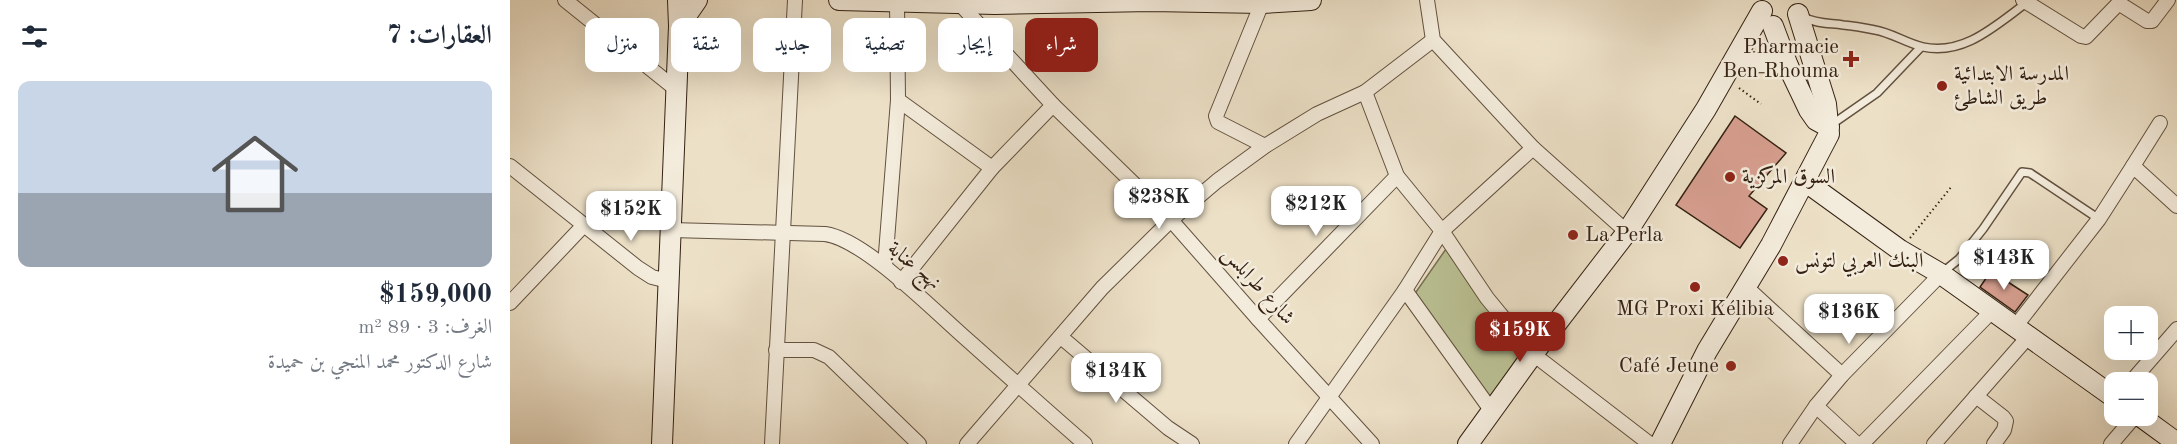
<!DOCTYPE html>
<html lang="ar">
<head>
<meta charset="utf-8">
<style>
  body { margin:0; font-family:"Old Standard TT",Amiri,serif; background:#f2f2f3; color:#1f2937; direction:rtl; height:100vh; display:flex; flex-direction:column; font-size:22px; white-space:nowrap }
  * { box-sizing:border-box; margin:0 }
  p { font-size:20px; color:#747a83 }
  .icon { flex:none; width:33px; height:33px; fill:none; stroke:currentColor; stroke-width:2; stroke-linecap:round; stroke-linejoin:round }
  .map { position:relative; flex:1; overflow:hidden; direction:ltr }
  .side { display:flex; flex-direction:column; background:#fff; width:510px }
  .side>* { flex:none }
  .banner { position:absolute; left:18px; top:18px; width:570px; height:54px; direction:rtl; display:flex; gap:12px }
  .tools { position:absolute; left:1594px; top:306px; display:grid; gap:12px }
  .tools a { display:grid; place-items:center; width:54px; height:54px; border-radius:12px; background:#fff; box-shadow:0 6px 24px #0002; font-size:30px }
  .price { position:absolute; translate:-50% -51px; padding:0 14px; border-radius:12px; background:#fff; color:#222; font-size:20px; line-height:39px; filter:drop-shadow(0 2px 3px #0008) }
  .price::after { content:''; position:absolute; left:50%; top:36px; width:18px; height:14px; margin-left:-9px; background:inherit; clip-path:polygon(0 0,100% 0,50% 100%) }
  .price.active { background:#8f2418; color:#fff }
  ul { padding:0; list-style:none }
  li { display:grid; align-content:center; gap:12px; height:318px; padding:0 18px }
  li+li { border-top:2px solid #e0e1e3 }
  li span { display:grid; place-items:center; height:186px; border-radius:12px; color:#555 }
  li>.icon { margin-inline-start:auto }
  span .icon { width:108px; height:108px; fill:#fffc; stroke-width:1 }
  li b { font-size:26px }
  h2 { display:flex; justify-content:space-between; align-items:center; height:72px; padding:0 18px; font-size:26px }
  .chip { padding:0 21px; border-radius:12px; background:#fff; box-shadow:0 6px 24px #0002; font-size:21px; line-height:54px }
  .chip.active { background:#8f2418; color:#fff }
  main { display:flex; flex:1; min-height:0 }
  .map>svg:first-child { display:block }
  .green { fill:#bac194; stroke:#777153; stroke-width:1.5 }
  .building { fill:#d69e8f; stroke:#342112; stroke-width:1.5 }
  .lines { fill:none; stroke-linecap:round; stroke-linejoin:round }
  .lane-casing { stroke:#62513f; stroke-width:10 }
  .street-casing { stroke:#62513f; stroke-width:16 }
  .secondary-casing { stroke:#342112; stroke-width:22 }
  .path { stroke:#342112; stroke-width:2; stroke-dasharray:1.5 3; stroke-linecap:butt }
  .lane { stroke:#f3ebdb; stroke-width:7 }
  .street { stroke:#f3ebdb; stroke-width:14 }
  .secondary { stroke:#f3ebdb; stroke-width:20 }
  .poi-dot { fill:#8f2418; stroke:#f3ebdb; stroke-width:2 }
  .labels { text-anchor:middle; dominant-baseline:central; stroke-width:5; stroke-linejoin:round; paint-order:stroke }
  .poi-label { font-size:21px; fill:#342112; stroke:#f3ebdb; text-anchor:start }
  .street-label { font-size:21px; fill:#342112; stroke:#f3ebdb }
</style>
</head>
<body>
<main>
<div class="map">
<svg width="1667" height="444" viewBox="0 0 1667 444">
  <rect width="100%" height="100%" fill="#ece0c7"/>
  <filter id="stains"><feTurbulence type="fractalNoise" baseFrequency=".00333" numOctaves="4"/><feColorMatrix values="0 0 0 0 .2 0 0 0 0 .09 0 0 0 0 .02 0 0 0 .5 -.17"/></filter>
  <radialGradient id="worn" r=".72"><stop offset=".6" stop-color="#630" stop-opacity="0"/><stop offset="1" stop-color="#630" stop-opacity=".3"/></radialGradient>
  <path class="green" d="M936 249 1015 347 977 402 899 302Z"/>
  <g class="building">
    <path d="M1225 116 1276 153 1239 196 1257 209 1230 248 1166 205Z"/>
    <path d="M1481 271 1518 295 1505 312 1470 287Z"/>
  </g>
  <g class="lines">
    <g class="lane-casing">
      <g id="lane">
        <path d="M1293 17C1307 24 1319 23 1333 25 1344 26 1355 28 1365 30 1382 33 1396 43 1413 47 1455 56 1487 24 1519 1"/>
        <path d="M1321 125 1367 93 1411 47"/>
        <path d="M1433 272 1449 259 1473 229 1512 172 1520 173 1589 219"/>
      </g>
    </g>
    <g class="street-casing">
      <g id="street">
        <path d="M55 0 167 90"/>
        <path d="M917 0 923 40 1023 148 1117 232"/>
        <path d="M1513 0 1571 36 1576 37 1606 6 1610 4 1637 21H1642L1658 0"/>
        <path d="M752 3 706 116 708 122 755 146"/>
        <path d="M450 4 543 105 661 220 748 319 862 444"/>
        <path d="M855 92 887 176 932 231 977 298 1023 354 1140 444"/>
        <path d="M388 100 482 168"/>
        <path d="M0 166 128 268 142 277 158 281"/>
        <path d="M1623 166 1650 123"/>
        <path d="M161 230 315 234C355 239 428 315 461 343 499 377 537 411 575 444"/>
        <path d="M375 266 388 100 387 3"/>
        <path d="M391 282 482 168 543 105"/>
        <path d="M1236 287 1332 375"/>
        <path d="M895 290 981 410"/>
        <path d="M0 303 74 225"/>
        <path d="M748 319 887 176"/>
        <path d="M1505 327 1589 219 1623 166 1667 206"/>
        <path d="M551 337 658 428 682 444"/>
        <path d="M266 350H304L319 357 409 444"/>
        <path d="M1621 382 1667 329"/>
        <path d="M1466 396 1493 417 1496 421 1494 430 1484 444"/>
        <path d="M1306 406 1347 444"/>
        <path d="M262 444 285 0"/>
        <path d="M457 444 592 288 661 220 707 181 755 146 807 114 855 92 923 40"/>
        <path d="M786 444 895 290 932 231 1023 148"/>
        <path d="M1280 444 1306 406 1332 375 1431 274"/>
        <path d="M1352 444 1482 311"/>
        <path d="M1424 444 1518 337"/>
        <path d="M1601 444 1625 416"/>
      </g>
    </g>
    <g class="secondary-casing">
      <g id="secondary">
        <path d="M329 0 485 4 641 1 752 3 801 0"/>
        <path d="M169 26 187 0"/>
        <path d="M1263 26 1278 66 1299 110 1306 120 1319 127"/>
        <path d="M1224 63 1257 62 1278 66"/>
        <path d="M1296 182 1390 250 1431 274 1605 398"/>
        <path d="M1630 416 1667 443"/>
        <path d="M152 444 169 26 168 0"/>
        <path d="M958 444 1023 354 1117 232 1196 109 1252 11"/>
        <path d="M1150 444 1197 351 1261 245 1319 134 1316 104 1288 14"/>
      </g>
    </g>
    <g class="path">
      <path d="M1229 88 1251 104"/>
      <path d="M1400 238 1442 186"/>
    </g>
    <use href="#lane" class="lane"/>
    <use href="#street" class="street"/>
    <use href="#secondary" class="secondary"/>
  </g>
  <g class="poi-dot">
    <path d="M1338 50h6v6h6v6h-6v6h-6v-6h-6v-6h6z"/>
    <circle cx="1432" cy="86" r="6"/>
    <circle cx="1220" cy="177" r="6"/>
    <circle cx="1063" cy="235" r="6"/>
    <circle cx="1273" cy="261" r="6"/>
    <circle cx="1185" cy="287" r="6"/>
    <circle cx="1221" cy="366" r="6"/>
  </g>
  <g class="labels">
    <g class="poi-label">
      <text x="1329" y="47" text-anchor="end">Pharmacie<tspan x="1329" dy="24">Ben Rhouma</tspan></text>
      <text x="1444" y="74">المدرسة الابتدائية<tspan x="1444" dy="24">طريق الشاطئ</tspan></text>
      <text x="1232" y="177">السوق المركزية</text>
      <text x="1075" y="235">La Perla</text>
      <text x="1285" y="261">البنك العربي لتونس</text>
      <text x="1185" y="309" text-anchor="middle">MG Proxi Kélibia</text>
      <text x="1209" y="366" text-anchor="end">Café Jeune</text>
    </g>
    <g class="street-label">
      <text transform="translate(404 266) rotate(40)">نهج عنابة</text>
      <text transform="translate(748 286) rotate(48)">شارع طرابلس</text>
    </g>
  </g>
  <rect width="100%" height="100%" filter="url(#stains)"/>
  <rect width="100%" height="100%" fill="url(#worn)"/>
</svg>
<div class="tools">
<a>+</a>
<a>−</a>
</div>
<b class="price" style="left:649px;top:230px">$238K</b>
<b class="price" style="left:806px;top:237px">$212K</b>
<b class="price" style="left:121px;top:242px">$152K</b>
<b class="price" style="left:1494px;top:291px">$143K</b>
<b class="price" style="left:1339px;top:345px">$136K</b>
<b class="price active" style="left:1010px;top:363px">$159K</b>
<b class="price" style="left:606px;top:404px">$134K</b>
<div class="banner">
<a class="chip active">شراء</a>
<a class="chip">إيجار</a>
<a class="chip">تصفية</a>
<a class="chip">جديد</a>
<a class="chip">شقة</a>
<a class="chip">منزل</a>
</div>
</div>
<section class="side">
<h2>العقارات: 7<svg class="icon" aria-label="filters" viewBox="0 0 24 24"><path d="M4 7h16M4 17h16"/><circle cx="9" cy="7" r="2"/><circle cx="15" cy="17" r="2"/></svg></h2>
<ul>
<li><span style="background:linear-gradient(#c9d6e8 60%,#9aa5b1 0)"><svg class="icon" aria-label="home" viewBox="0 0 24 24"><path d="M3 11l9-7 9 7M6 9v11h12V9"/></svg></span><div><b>$159,000</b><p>الغرف: 3 · 89 m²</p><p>شارع الدكتور محمد المنجي بن حميدة</p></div></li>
</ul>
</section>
</main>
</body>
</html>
